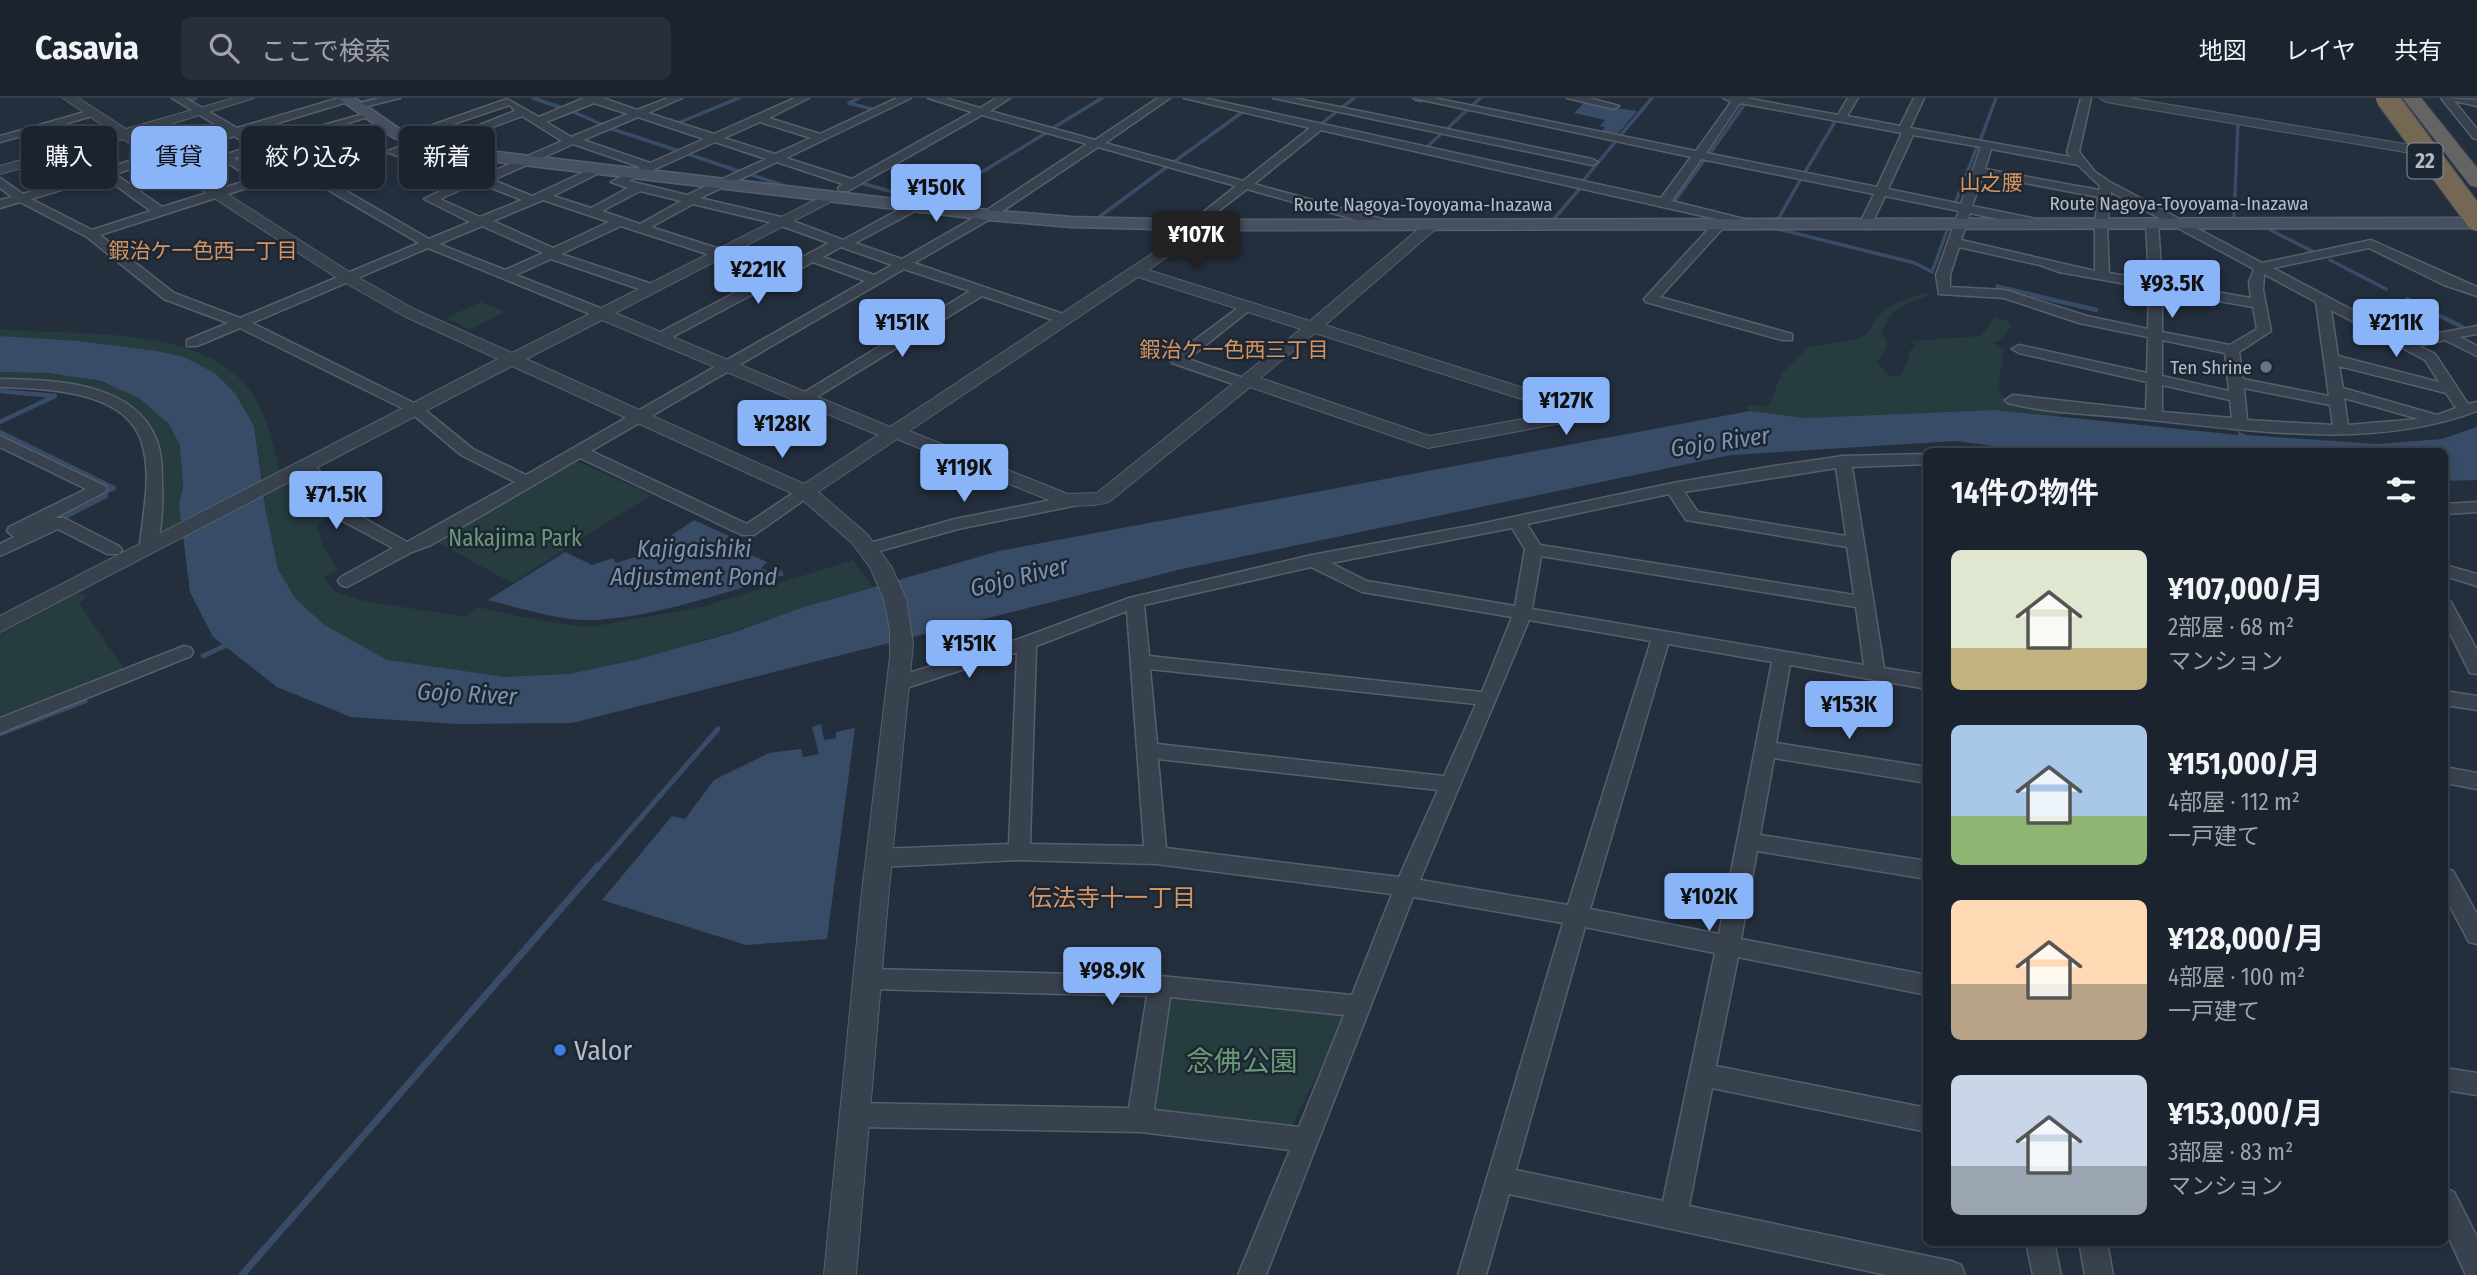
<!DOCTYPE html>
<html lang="ja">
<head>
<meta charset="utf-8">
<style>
  body { margin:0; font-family:"Fira Sans Condensed","Noto Sans JP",sans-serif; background:#282f3a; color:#f1f3f6; height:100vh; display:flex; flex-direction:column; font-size:26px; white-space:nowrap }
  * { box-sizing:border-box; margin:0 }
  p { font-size:23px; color:#a0a4aa }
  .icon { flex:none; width:38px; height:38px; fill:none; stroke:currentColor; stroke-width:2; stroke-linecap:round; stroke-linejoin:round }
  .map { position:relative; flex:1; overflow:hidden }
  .drawer { position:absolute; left:1923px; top:350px; width:525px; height:798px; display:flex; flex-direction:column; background:#1b232e; border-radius:10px; box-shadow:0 4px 10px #0003,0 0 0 2px #39404a }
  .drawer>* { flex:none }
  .banner { position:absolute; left:21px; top:28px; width:665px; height:63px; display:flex; gap:14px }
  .price { position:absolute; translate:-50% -60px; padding:0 16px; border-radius:7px; background:#8ab4f8; color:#111; font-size:23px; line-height:46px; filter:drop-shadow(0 2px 4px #0008) }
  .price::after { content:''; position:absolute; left:50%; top:42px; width:21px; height:16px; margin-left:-10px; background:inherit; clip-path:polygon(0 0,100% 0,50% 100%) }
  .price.current { background:#222; color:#fff }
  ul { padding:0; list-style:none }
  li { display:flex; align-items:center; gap:21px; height:175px; padding:0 28px }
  li span { display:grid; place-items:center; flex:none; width:196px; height:140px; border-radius:10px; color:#555 }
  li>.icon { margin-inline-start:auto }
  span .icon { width:84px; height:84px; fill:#fffc; stroke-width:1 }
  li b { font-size:30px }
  h2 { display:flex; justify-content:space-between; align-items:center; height:84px; padding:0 28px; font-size:30px }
  .pill { padding:0 24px; border-radius:10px; background:#1b232e; box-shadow:0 4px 10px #0003,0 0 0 2px #39404a; font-size:24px; line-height:63px }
  .pill.current { background:#8ab4f8; color:#111 }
  header { display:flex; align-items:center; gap:42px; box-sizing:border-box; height:98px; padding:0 35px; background:#1b232e; border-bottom:2px solid #39404a }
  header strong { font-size:33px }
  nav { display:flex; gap:38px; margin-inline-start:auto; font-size:24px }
  .search { width:490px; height:63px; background:#282f3a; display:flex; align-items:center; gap:18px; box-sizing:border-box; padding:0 24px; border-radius:10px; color:#a0a4aa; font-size:26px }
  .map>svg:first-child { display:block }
  .green { fill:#263c3f }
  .water { fill:#394c67 }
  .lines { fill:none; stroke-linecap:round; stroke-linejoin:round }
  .stream-far3 { stroke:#394c67; stroke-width:3.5 }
  .stream-far2 { stroke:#394c67; stroke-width:4.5 }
  .stream-far1 { stroke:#394c67; stroke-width:5 }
  .stream { stroke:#394c67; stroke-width:7 }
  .minor-casing { stroke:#565f6c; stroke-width:3 }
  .tertiary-casing { stroke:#565f6c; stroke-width:2 }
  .secondary-casing { stroke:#565f6c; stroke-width:3 }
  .trunk-casing { stroke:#434c59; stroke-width:2 }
  .minor { fill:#38414e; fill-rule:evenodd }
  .tertiary { fill:#38414e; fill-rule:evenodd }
  .secondary { fill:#465061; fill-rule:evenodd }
  .trunk { fill:#656462; fill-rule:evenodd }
  .motorway-bridge-casing { stroke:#434c59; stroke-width:24; stroke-linecap:butt }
  .motorway-bridge { stroke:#746855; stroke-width:22 }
  .worship-dot { fill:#6b7280; stroke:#1d2633; stroke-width:2.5 }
  .shop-dot { fill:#3f7fe0; stroke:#1d2633; stroke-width:2.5 }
  .labels { text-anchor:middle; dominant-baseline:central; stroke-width:5; stroke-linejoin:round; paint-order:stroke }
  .far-street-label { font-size:19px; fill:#b4bcc9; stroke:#1d2633 }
  .far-poi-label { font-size:19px; fill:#b4bcc9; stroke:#1d2633; text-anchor:end }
  .shield { fill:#1d2633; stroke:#878f9c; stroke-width:2 }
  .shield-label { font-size:21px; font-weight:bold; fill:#b4bcc9 }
  .far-quarter-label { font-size:21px; fill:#d59563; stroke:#1d2633 }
  .far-neighbourhood-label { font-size:21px; fill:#d59563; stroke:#1d2633 }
  .park-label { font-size:23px; fill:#6b9a76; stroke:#1d2633 }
  .water-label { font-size:24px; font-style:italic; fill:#7c92b1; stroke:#1d2633 }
  .neighbourhood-label { font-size:24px; fill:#d59563; stroke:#1d2633 }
  .near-poi-label { font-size:28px; fill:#b4bcc9; stroke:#1d2633; text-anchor:start }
  .near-park-label { font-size:28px; fill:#6b9a76; stroke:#1d2633 }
</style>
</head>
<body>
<header>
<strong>Casavia</strong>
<div class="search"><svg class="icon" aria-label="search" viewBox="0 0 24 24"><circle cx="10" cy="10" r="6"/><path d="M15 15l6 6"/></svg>ここで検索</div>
<nav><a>地図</a><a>レイヤ</a><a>共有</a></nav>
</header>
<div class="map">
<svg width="2477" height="1177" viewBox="0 0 2477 1177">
  <rect width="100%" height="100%" fill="#242f3e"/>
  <g class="green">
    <path d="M1923 195 1929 197C1907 205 1887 212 1881 238L1885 240 1887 248 1877 265 1889 278 1900 279 1909 261V254L1915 248 1912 243 1981 238 1995 219 2006 222 2012 228 1999 243 1992 244 2004 251 1998 291 2005 302 2061 312 2065 316 2060 318 1996 312 1805 320 1750 313 1745 309 1748 307 1765 309 1770 305 1782 275 1809 249 1858 241 1868 235 1876 220 1891 207Z"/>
    <path d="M481 204 505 214 470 231 446 220Z"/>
    <path d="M0 231C75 239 208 224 254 298 268 321 273 347 280 373L263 383 254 328 235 295 215 275 184 259 157 253 79 243 0 238Z"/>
    <path d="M0 274C60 275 152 278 179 345 189 369 177 399 183 424L157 437 153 342 98 294 0 282Z"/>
    <path d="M579 364 651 397 512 485 435 443 571 365Z"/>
    <path d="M301 375 331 417 317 428 324 450 338 472 323 480 336 494 364 503 466 519 477 509 542 523 590 529 702 509 853 462 872 489C772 518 674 558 571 576 523 584 471 576 423 568 412 566 398 566 387 562 355 551 316 526 295 500 273 472 266 429 265 394Z"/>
    <path d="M78 494 87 498 79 505 125 573 0 623V536Z"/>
    <path d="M1166 893 1347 915 1291 1030 1147 1013Z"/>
  </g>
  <g class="water">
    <path d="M1584 5 1637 13 1617 37 1601 34 1605 29 1600 28 1605 22 1574 15Z"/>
    <path d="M0 238 79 243 157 253 184 259 215 275 235 295 254 328 266 414 278 471 295 500 323 526 387 562 505 579 569 576 635 562 732 535 801 510 999 453 1750 313 1805 320 1996 312 2238 337V333L2246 337 2377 346 2442 341 2477 329V382L2445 383V354H2039L1955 343 1731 357 1182 471 572 625 457 626 351 619 277 589 213 539 190 494 179 406 183 388 180 347 168 325 139 300 101 283 48 275 0 274Z"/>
    <path d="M694 422 729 438 723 444 767 464 761 470 775 476 781 472 784 477C725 494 650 521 589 522 555 522 521 510 488 502L565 454 592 467 613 460 616 465 644 456Z"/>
    <path d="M821 626 824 642 836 640V634L855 630 827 841 746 847 602 802 672 718 685 721 714 682 769 655 801 651 803 659 819 656 812 629Z"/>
  </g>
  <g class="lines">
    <g class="stream-far3">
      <path d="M533 0 565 11"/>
      <path d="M859 0 849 5 875 12"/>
      <path d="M190 2 196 0"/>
      <path d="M1416 2 1421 3"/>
      <path d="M361 4 379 0"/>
      <path d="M1472 8 1480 0"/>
      <path d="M569 12 603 27"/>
      <path d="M678 25 739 0"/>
      <path d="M1321 26 1354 0"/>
      <path d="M609 30 679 53"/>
      <path d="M1053 30 1102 0"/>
      <path d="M1447 31 1467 12"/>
      <path d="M1620 38 1652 0"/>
      <path d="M1980 43 1996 0"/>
      <path d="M1421 49 1426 50 1440 37"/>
      <path d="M685 55 741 74"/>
      <path d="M1710 55 1744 7"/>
      <path d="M1175 63 1244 13"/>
      <path d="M1805 74 1836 22"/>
      <path d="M746 75 785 88"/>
      <path d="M1585 84H1582L1616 43"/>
      <path d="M861 85 931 105 1046 35"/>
      <path d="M1956 103 1977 49"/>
      <path d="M1677 105 1674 104 1705 61"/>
      <path d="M2234 119 2238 25"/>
      <path d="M1095 122 1168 68"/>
      <path d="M1553 122 1582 88"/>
      <path d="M1777 123 1802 79"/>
      <path d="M1774 130 1915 165 1932 174 1948 130"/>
      <path d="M2270 132 2314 154"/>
      <path d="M2330 162 2386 191"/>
      <path d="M1997 188 2039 198"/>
    </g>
    <g class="stream-far2">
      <path d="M2032 197 2096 212"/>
      <path d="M2407 201 2462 229"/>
      <path d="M0 293 55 298 0 324"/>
      <path d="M0 334 114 390 98 398"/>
      <path d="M61 416 58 417 63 420 106 398"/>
    </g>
    <g class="stream-far1">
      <path d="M203 558 229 546"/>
      <path d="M0 636 85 603"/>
      <path d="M597 770 718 631"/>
    </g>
    <path class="stream" d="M242 1177 598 768"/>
    <g class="minor-casing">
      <g id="minor">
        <path d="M172 0H185L237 30 339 0H352L351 3 245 35 262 44 371 14V18L270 49 429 141 470 124 424 101 458 84 431 69 386 54 418 41 422 42V46L403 54 434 63 459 53H467V57L444 67 473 82 562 43 522 18 437 50 427 48 515 13 510 7 408 41 398 39 507 1 539 19 584 0H603L637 12 668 0H682L648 15 714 36 795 0H809L769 20 820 36 897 0H911L786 60 852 81 972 14 928 0H945L980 10 997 0H1010L990 13 1095 42 1158 0H1170L1105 45 1243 83 1310 30 1184 0H1204L1661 100 1691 59 1413 0H1434L1696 53 1731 4 1723 0H1746L1838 17 1848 0H1858L1847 18 1900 28 1914 0H1924L1910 30 2071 59 2067 54 2081 0H2091L2079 54 2095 74 2110 84 2262 165 2371 142 2477 189V198L2444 187 2369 150 2273 170 2407 241 2477 228V236L2460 239 2477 248V258L2445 242 2419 248 2435 256 2468 306 2477 304V313C2371 353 2250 332 2140 321 2097 316 2050 316 2008 305L2005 302 2013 297 2146 312 2147 284 2019 255 2012 251 2019 247 2147 275 2148 239 2079 225 2004 200 1939 196 1936 177 1959 113 1885 98 1874 121 1875 127 1869 131 1865 130 1862 121 1874 96 1701 61 1672 103 1752 123V129L1321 32 1254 86 1389 123V129H1381L1247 91 1195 131 1191 130V124L1236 88 1098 49 992 120 914 165 1069 218V224H1059L982 198 810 303H800L797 300 800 297 970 193 904 171 591 353 747 426 799 391H811L813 394 811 397 754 437H742L580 360 431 447 412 454 347 489 341 487 338 483 341 479 393 450 339 421 298 367 300 364H312L351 413 407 444 515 384 461 357 410 314 240 230 197 248H187V242L228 225 164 201 87 139 20 104 0 110V102L12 99 0 90V80L23 96 226 33ZM594 5 628 16 571 39 546 24ZM1740 5 1902 35 1877 89 1706 55ZM982 17 1087 46 984 114 902 161 855 145 919 111V105H911L843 142 785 120 700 100 777 64 843 86 838 90 840 93H848ZM638 19 704 41 650 65 583 42ZM760 24 811 40 775 56 724 40ZM1913 37 1981 49 1961 106 1888 91ZM234 38 251 48 219 59 252 81 162 109 115 76ZM715 44 766 61 687 97 629 83ZM573 46 640 69 611 84 628 90 591 110 553 98 603 73V69H595L532 98 493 82ZM1991 51 2078 67 2100 88 2099 92 1985 71ZM259 52 289 70 263 78 234 60ZM297 74 419 145 240 220 174 195 100 137ZM1983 77 2098 99 2095 126V173L1961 142 1970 115 2041 130 2047 126 2041 122 1972 108ZM104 79 151 113 92 132 31 101ZM484 87 522 102 480 119 440 101 467 89 473 91ZM640 93 681 103 640 126 602 113ZM2111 94 2254 171 2249 184 2251 200 2162 185 2158 126 2152 122 2146 126 2149 182 2109 175 2107 126ZM543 102 609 124 553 150 493 123ZM693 106 773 125 829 145 655 237V243H665L813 164 865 183 526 377 473 351 420 308 252 225 428 150 595 218H605V212L516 177 551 161 645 193H655V187L561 156 621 128 713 158H723V152L651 129ZM482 128 543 155 505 172 439 146ZM841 149 892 167 874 177 823 159ZM1959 149 2040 167 2059 174 2149 190 2148 231 2087 218 2005 192 1950 189V177ZM2264 176 2316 204 2329 298 2243 281 2239 254 2271 233 2263 192ZM2162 193 2253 209 2257 231 2230 247 2162 234ZM2331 212 2425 262 2439 284 2338 258ZM2162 242 2225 255 2229 293 2162 278ZM2339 268 2446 295 2456 310 2437 317 2343 290ZM2162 287 2230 302 2232 320 2162 314ZM2244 290 2330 307 2333 327 2247 322ZM2344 300 2419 321 2348 327Z"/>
        <path d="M379 0H400L356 11 351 8Z"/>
        <path d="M1273 0H1293L1345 10 1592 61 1598 64 1592 67Z"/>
        <path d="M1567 0H1589L1619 8 1614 11Z"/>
        <path d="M2441 0 2477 2V8L2454 3 2477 31V41L2473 40Z"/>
        <path d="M92 12 97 15 96 17 0 44V38Z"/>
        <path d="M1719 123 1723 124V130L1660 199 1792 236V242H1782L1646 204 1644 201 1715 124Z"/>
        <path d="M1246 204 1251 205V211L1188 261 1249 282 1251 285 1249 288H1239L1172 265 1170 262 1172 259Z"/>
        <path d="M0 281C53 282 135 283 157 343 162 357 162 373 162 386 163 402 162 438 155 451L149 452 140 447C143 414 152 378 142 345 126 291 44 291 0 289Z"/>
        <path d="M0 338 105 388 107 391 105 394 55 420H64L119 448 122 452 119 456H107L58 431 0 458V446L14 439 7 433 9 429 86 391 0 349Z"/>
        <path d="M1927 356V366L1852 369 1884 570 1927 577V591L1790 567 1776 645 1927 669V685L1774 660 1760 737 1927 763V781L1757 753 1741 841 1927 877V897L1738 859 1716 968 1927 1010V1034L1712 990 1689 1108 1951 1163 1961 1167 1965 1177H1886L1509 1096 1486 1177H1458L1563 825 1413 799 1266 1177H1238L1290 1052 1140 1034 855 1029 846 1025 842 1017 846 1009 855 1005 1129 1010 1147 898 868 891 860 888 856 881 860 874 868 871 1160 878 1352 897 1392 796 1156 766 1019 762 879 769 871 766 868 760 871 754 879 751 1009 746 1017 554 900 592 893 590 890 585 893 580 1019 541 1129 500 1312 457 1475 427 1673 385 1774 368 1843 358ZM1836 370 1846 438 1698 414 1684 394ZM1669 396 1686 422 1847 449 1854 497 1540 447 1527 426ZM1512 430 1525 451 1515 508 1367 483 1331 465ZM1541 458 1856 509 1864 567 1532 511ZM1311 469 1362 494 1512 519 1482 594 1149 558 1144 507ZM1127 513 1144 748 1030 746 1036 548ZM1529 522 1651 543 1568 807 1420 782ZM1668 546 1772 564 1719 836 1590 811ZM1150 571 1476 606 1444 678 1157 646ZM1158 661 1438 692 1399 779 1166 750ZM1585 829 1715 855 1663 1103 1516 1072ZM1170 899 1344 917 1299 1029 1154 1012Z"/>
        <path d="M1072 398 1078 399 1080 403 1078 407 958 431 869 456 860 451 863 447 955 421Z"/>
        <path d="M2477 404V414L2445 416V406Z"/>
        <path d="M2445 467 2477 476V488L2445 478Z"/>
        <path d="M2445 502 2451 504 2477 552V576L2470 575 2445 525Z"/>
        <path d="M184 548 191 550 193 554 191 558 0 635V620Z"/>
        <path d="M2445 593 2477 598V612L2445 607Z"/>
        <path d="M2445 669 2477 675V691L2445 685Z"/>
        <path d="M2445 770 2453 773 2477 816V846L2469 844 2445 799Z"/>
        <path d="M2445 970 2477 975V997L2445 992Z"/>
        <path d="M2445 1090 2454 1094 2477 1139V1177H2466L2445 1132Z"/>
        <path d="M2026 1144H2054L2061 1177H2033Z"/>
        <path d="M2079 1144H2107L2113 1177H2085Z"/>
      </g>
    </g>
    <g class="tertiary-casing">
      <g id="tertiary">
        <path d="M63 0H78L126 31 234 0H254L135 37 354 177 416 212 512 255 831 94 838 98 836 101 615 215 890 329 1185 134 1190 124 1195 123 1202 127 1196 139 1148 172 1310 223 1428 123H1438L1440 126 1438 129 1325 227 1574 306 1581 314 1573 323 1567 324 1428 350 1250 289 1109 404C1090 409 1073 409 1054 404L897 341 818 394 867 436 891 468 906 501 913 546 888 802 856 1177H824L861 802 890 559V532L884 501 870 469 852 445 798 398 512 268 0 534V518L498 261 404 218 342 183 123 41 0 76V68L114 35ZM1138 179 1301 231 1097 395 1068 396 909 333ZM602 222 878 337 804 386 526 261ZM1315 235 1562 314 1429 338 1260 280Z"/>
        <path d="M2100 0H2129L2417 48 2424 52 2417 56 2106 4Z"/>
      </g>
    </g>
    <g class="secondary-casing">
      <path id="secondary" d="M338 0H355L404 34 464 50 988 112 1071 119 1195 122 2477 120V130L1195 132 1071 129 988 122 463 60 394 40Z"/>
    </g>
    <g class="trunk-casing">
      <path id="trunk" d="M2403 0H2421L2477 70V89L2470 87Z"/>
    </g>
    <use href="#minor" class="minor"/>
    <use href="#tertiary" class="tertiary"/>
    <use href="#secondary" class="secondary"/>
    <use href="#trunk" class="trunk"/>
    <g class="motorway-bridge-casing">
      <path id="motorway-bridge" d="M2387 0 2477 122"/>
    </g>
    <use href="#motorway-bridge" class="motorway-bridge"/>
  </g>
  <circle class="worship-dot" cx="2266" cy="269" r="7"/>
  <circle class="shop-dot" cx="560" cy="952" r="7"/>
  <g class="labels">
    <g class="far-street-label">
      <text x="2179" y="105">Route Nagoya-Toyoyama-Inazawa</text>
      <text x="1423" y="106">Route Nagoya-Toyoyama-Inazawa</text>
    </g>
    <g class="far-poi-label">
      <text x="2252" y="269">Ten Shrine</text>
    </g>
    <rect class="shield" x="2407.5" y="45.5" width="35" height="35" rx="5"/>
    <g class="shield-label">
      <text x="2425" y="63">22</text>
    </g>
    <g class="far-quarter-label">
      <text x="1991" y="85">山之腰</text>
    </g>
    <g class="far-neighbourhood-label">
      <text x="203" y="153">鍜治ケ一色西一丁目</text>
      <text x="1234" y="252">鍜治ケ一色西三丁目</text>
    </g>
    <g class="park-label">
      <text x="515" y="440">Nakajima Park</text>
    </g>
    <g class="water-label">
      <text transform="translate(1720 344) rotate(-8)">Gojo River</text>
      <text x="694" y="451">Kajigaishiki<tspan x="694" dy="28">Adjustment Pond</tspan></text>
      <text transform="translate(1019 479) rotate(-14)">Gojo River</text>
      <text transform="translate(467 596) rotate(3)">Gojo River</text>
    </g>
    <g class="neighbourhood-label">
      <text x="1112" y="800">伝法寺十一丁目</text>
    </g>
    <g class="near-poi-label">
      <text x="574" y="952">Valor</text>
    </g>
    <g class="near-park-label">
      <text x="1242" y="963">念佛公園</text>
    </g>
  </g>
</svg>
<b class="price" style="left:936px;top:126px">¥150K</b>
<b class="price current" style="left:1196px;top:173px">¥107K</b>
<b class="price" style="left:758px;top:208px">¥221K</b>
<b class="price" style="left:2172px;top:222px">¥93.5K</b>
<b class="price" style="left:902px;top:261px">¥151K</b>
<b class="price" style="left:2396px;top:261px">¥211K</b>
<b class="price" style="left:1566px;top:339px">¥127K</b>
<b class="price" style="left:782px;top:362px">¥128K</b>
<b class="price" style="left:964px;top:406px">¥119K</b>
<b class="price" style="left:336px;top:433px">¥71.5K</b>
<b class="price" style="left:969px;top:582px">¥151K</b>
<b class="price" style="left:1849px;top:643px">¥153K</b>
<b class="price" style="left:1709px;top:835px">¥102K</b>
<b class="price" style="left:1112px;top:909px">¥98.9K</b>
<div class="banner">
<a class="pill">購入</a>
<a class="pill current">賃貸</a>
<a class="pill">絞り込み</a>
<a class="pill">新着</a>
</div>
<section class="drawer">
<h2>14件の物件<svg class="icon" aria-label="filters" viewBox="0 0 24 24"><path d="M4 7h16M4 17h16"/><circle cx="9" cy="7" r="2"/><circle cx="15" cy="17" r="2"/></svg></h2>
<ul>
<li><span style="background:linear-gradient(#dfe7d0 70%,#c2b280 0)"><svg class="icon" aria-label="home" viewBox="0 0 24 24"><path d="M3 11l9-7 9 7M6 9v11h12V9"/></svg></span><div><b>¥107,000/月</b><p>2部屋 · 68 m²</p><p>マンション</p></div></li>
<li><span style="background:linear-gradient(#a9c7e8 65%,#8fb573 0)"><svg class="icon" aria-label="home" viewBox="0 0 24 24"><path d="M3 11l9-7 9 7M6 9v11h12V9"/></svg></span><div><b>¥151,000/月</b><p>4部屋 · 112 m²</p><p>一戸建て</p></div></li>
<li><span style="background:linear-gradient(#ffd9b3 60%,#b9a48a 0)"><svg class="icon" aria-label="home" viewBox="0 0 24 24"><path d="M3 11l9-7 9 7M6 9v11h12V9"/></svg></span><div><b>¥128,000/月</b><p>4部屋 · 100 m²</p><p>一戸建て</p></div></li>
<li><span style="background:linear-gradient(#c9d6e8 65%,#9aa5b1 0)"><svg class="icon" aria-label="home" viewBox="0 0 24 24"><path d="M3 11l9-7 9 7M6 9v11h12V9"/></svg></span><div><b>¥153,000/月</b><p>3部屋 · 83 m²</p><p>マンション</p></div></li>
</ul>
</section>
</div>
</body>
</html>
